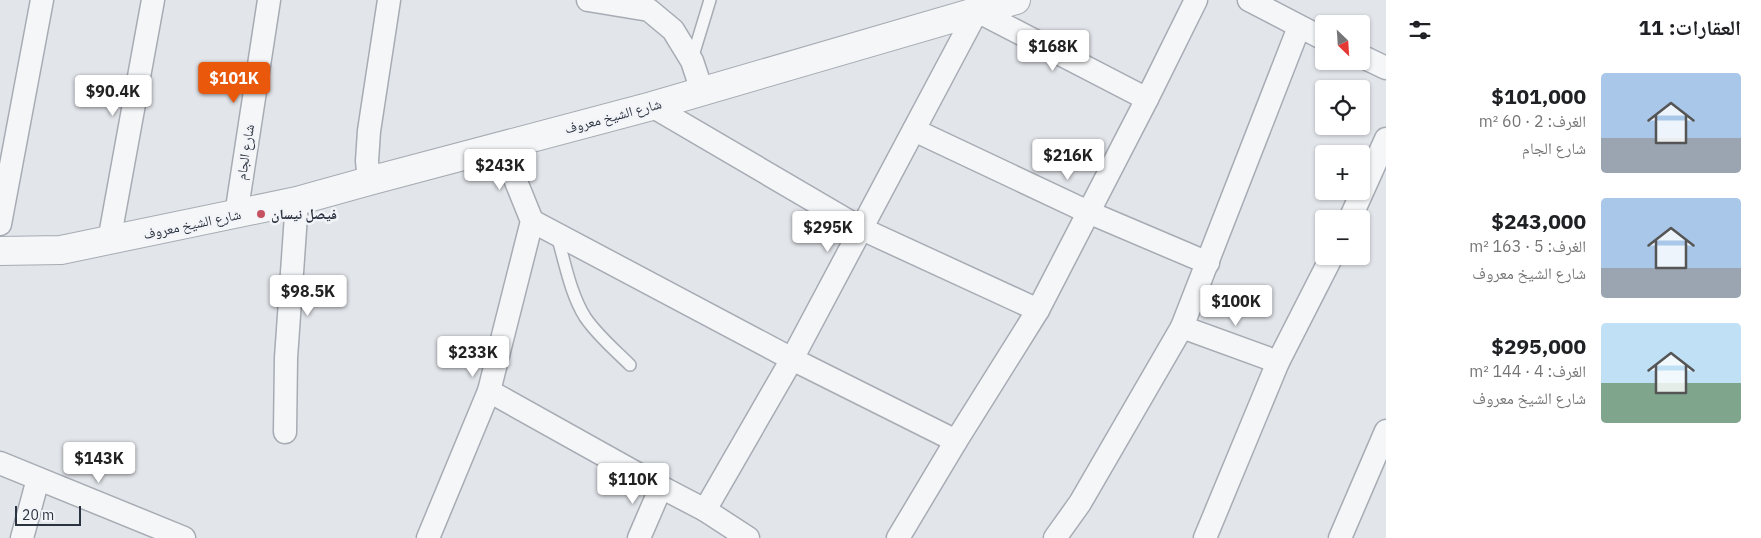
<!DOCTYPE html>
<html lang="ar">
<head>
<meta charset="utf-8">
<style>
  body { margin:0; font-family:"IBM Plex Sans","Noto Naskh Arabic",sans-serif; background:#f2f2f2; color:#202124; direction:rtl; height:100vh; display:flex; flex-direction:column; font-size:19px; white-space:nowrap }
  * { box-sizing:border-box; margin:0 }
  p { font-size:16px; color:#757577 }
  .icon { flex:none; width:28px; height:28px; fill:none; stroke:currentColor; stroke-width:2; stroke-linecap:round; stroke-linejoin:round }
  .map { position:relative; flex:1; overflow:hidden; direction:ltr }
  .panel { display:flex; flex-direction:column; background:#fff; width:375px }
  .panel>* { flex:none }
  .needle { width:32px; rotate:155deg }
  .fabs { position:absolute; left:1315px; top:15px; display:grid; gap:10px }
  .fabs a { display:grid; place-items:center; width:55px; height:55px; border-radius:5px; background:#fff; box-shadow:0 1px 4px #0004; font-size:25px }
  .scale { position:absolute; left:15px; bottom:12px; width:66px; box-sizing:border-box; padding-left:5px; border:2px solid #2b3341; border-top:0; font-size:14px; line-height:18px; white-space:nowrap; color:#2b3341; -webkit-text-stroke:4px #f2f4f7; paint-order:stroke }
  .price { position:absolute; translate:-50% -42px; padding:0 11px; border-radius:5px; background:#fff; color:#222; font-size:16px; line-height:32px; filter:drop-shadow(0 1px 2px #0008) }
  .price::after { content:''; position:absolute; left:50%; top:30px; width:15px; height:11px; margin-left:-8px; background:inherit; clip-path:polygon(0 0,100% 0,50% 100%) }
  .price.current { background:#ea580c; color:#fff }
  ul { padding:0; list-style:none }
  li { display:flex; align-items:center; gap:15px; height:125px; padding:0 20px }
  li span { display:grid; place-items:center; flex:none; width:140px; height:100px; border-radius:5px; color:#555 }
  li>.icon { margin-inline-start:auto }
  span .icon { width:60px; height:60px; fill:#fffc; stroke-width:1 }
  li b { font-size:21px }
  h2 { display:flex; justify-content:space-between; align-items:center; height:60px; padding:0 20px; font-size:21px }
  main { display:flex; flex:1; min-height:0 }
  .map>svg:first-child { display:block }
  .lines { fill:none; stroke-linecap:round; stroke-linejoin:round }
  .service-casing { stroke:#a7acb4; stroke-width:14 }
  .minor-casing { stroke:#a7acb4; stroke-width:25 }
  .tertiary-casing { stroke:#a7acb4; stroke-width:30 }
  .service { stroke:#f5f6f8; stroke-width:11 }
  .minor { stroke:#f5f6f8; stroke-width:22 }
  .tertiary { stroke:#f5f6f8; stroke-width:28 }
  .poi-dot { fill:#c65160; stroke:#f2f4f7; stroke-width:2 }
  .labels { text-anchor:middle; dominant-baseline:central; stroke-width:5; stroke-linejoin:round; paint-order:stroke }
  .street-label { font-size:14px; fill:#2b3341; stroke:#f2f4f7 }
  .poi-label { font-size:14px; font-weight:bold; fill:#2b3341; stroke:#f2f4f7; text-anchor:start }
</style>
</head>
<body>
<main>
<section class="panel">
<h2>العقارات: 11<svg class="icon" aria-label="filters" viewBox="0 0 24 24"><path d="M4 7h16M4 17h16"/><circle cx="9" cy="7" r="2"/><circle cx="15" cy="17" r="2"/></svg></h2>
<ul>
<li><span style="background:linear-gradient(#a9c7e8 65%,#9aa5b1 0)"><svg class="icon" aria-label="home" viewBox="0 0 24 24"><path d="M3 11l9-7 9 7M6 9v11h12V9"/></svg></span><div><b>$101,000</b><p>الغرف: 2 · 60 m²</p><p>شارع الجام</p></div></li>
<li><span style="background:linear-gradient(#a9c7e8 70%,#9aa5b1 0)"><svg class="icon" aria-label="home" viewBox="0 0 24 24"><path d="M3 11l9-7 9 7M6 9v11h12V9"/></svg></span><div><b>$243,000</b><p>الغرف: 5 · 163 m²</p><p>شارع الشيخ معروف</p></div></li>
<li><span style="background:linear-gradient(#bfe0f5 60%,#7fa58c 0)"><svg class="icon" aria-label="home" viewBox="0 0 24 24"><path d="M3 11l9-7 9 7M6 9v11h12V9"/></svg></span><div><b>$295,000</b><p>الغرف: 4 · 144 m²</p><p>شارع الشيخ معروف</p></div></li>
</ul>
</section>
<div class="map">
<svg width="1386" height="538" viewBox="0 0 1386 538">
  <rect width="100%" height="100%" fill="#e2e5ea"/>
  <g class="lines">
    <g class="service-casing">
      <g id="service">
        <path d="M692 59 710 0"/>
        <path d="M557 236C565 262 570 293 585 317 597 335 615 350 630 365"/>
      </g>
    </g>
    <g class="minor-casing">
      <g id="minor">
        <path d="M588 0 649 10 673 30 692 61 702 91"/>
        <path d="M1249 0 1324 39"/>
        <path d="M1361 56 1386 68"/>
        <path d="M652 106 862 229 1038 310"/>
        <path d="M914 130 1088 212 1208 263"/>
        <path d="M369 181 367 161 369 131 389 0"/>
        <path d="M236 215 269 0"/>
        <path d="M1350 219 1386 139"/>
        <path d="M532 221 792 359 956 441"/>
        <path d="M0 224 42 0"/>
        <path d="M109 241 153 0"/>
        <path d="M1182 327 1278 362"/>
        <path d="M489 391 661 487 705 510 748 538"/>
        <path d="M285 432 286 358 297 201"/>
        <path d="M0 463 184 538"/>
        <path d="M705 510 792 359 977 11 1147 99"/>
        <path d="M22 538 38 479"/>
        <path d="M428 538 489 391 532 221 502 147"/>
        <path d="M639 538 661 487"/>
        <path d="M898 538 956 441 1038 310 1147 99 1196 0"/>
        <path d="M1055 538 1080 503 1182 327 1299 27"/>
        <path d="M1205 538 1278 362 1332 256"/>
        <path d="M1340 538 1386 431"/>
      </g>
    </g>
    <g class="tertiary-casing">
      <path id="tertiary" d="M0 251 61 250 297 201 369 181 652 106 1016 0"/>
    </g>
    <use href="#service" class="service"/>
    <use href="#minor" class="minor"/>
    <use href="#tertiary" class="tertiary"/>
  </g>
  <circle class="poi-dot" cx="261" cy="214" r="5"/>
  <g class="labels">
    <g class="street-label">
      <text transform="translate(613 116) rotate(-15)">شارع الشيخ معروف</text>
      <text transform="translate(245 152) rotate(-81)">شارع الجام</text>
      <text transform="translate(192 224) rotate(-12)">شارع الشيخ معروف</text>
    </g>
    <g class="poi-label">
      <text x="271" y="214">فيصل نيسان</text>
    </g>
  </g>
</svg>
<div class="fabs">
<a><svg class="needle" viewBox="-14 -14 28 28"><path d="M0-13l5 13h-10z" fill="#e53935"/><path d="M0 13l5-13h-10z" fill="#757577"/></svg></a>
<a><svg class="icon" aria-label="locate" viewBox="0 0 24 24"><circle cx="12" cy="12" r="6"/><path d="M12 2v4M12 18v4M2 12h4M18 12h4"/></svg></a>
<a>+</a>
<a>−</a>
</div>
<div class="scale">20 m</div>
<b class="price" style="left:1053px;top:72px">$168K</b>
<b class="price current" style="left:234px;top:104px">$101K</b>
<b class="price" style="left:113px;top:117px">$90.4K</b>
<b class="price" style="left:1068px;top:181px">$216K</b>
<b class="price" style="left:500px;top:191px">$243K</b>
<b class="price" style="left:828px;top:253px">$295K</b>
<b class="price" style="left:308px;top:317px">$98.5K</b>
<b class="price" style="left:1236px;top:327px">$100K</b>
<b class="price" style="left:473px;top:378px">$233K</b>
<b class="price" style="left:99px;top:484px">$143K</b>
<b class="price" style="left:633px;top:505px">$110K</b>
</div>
</main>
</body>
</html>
